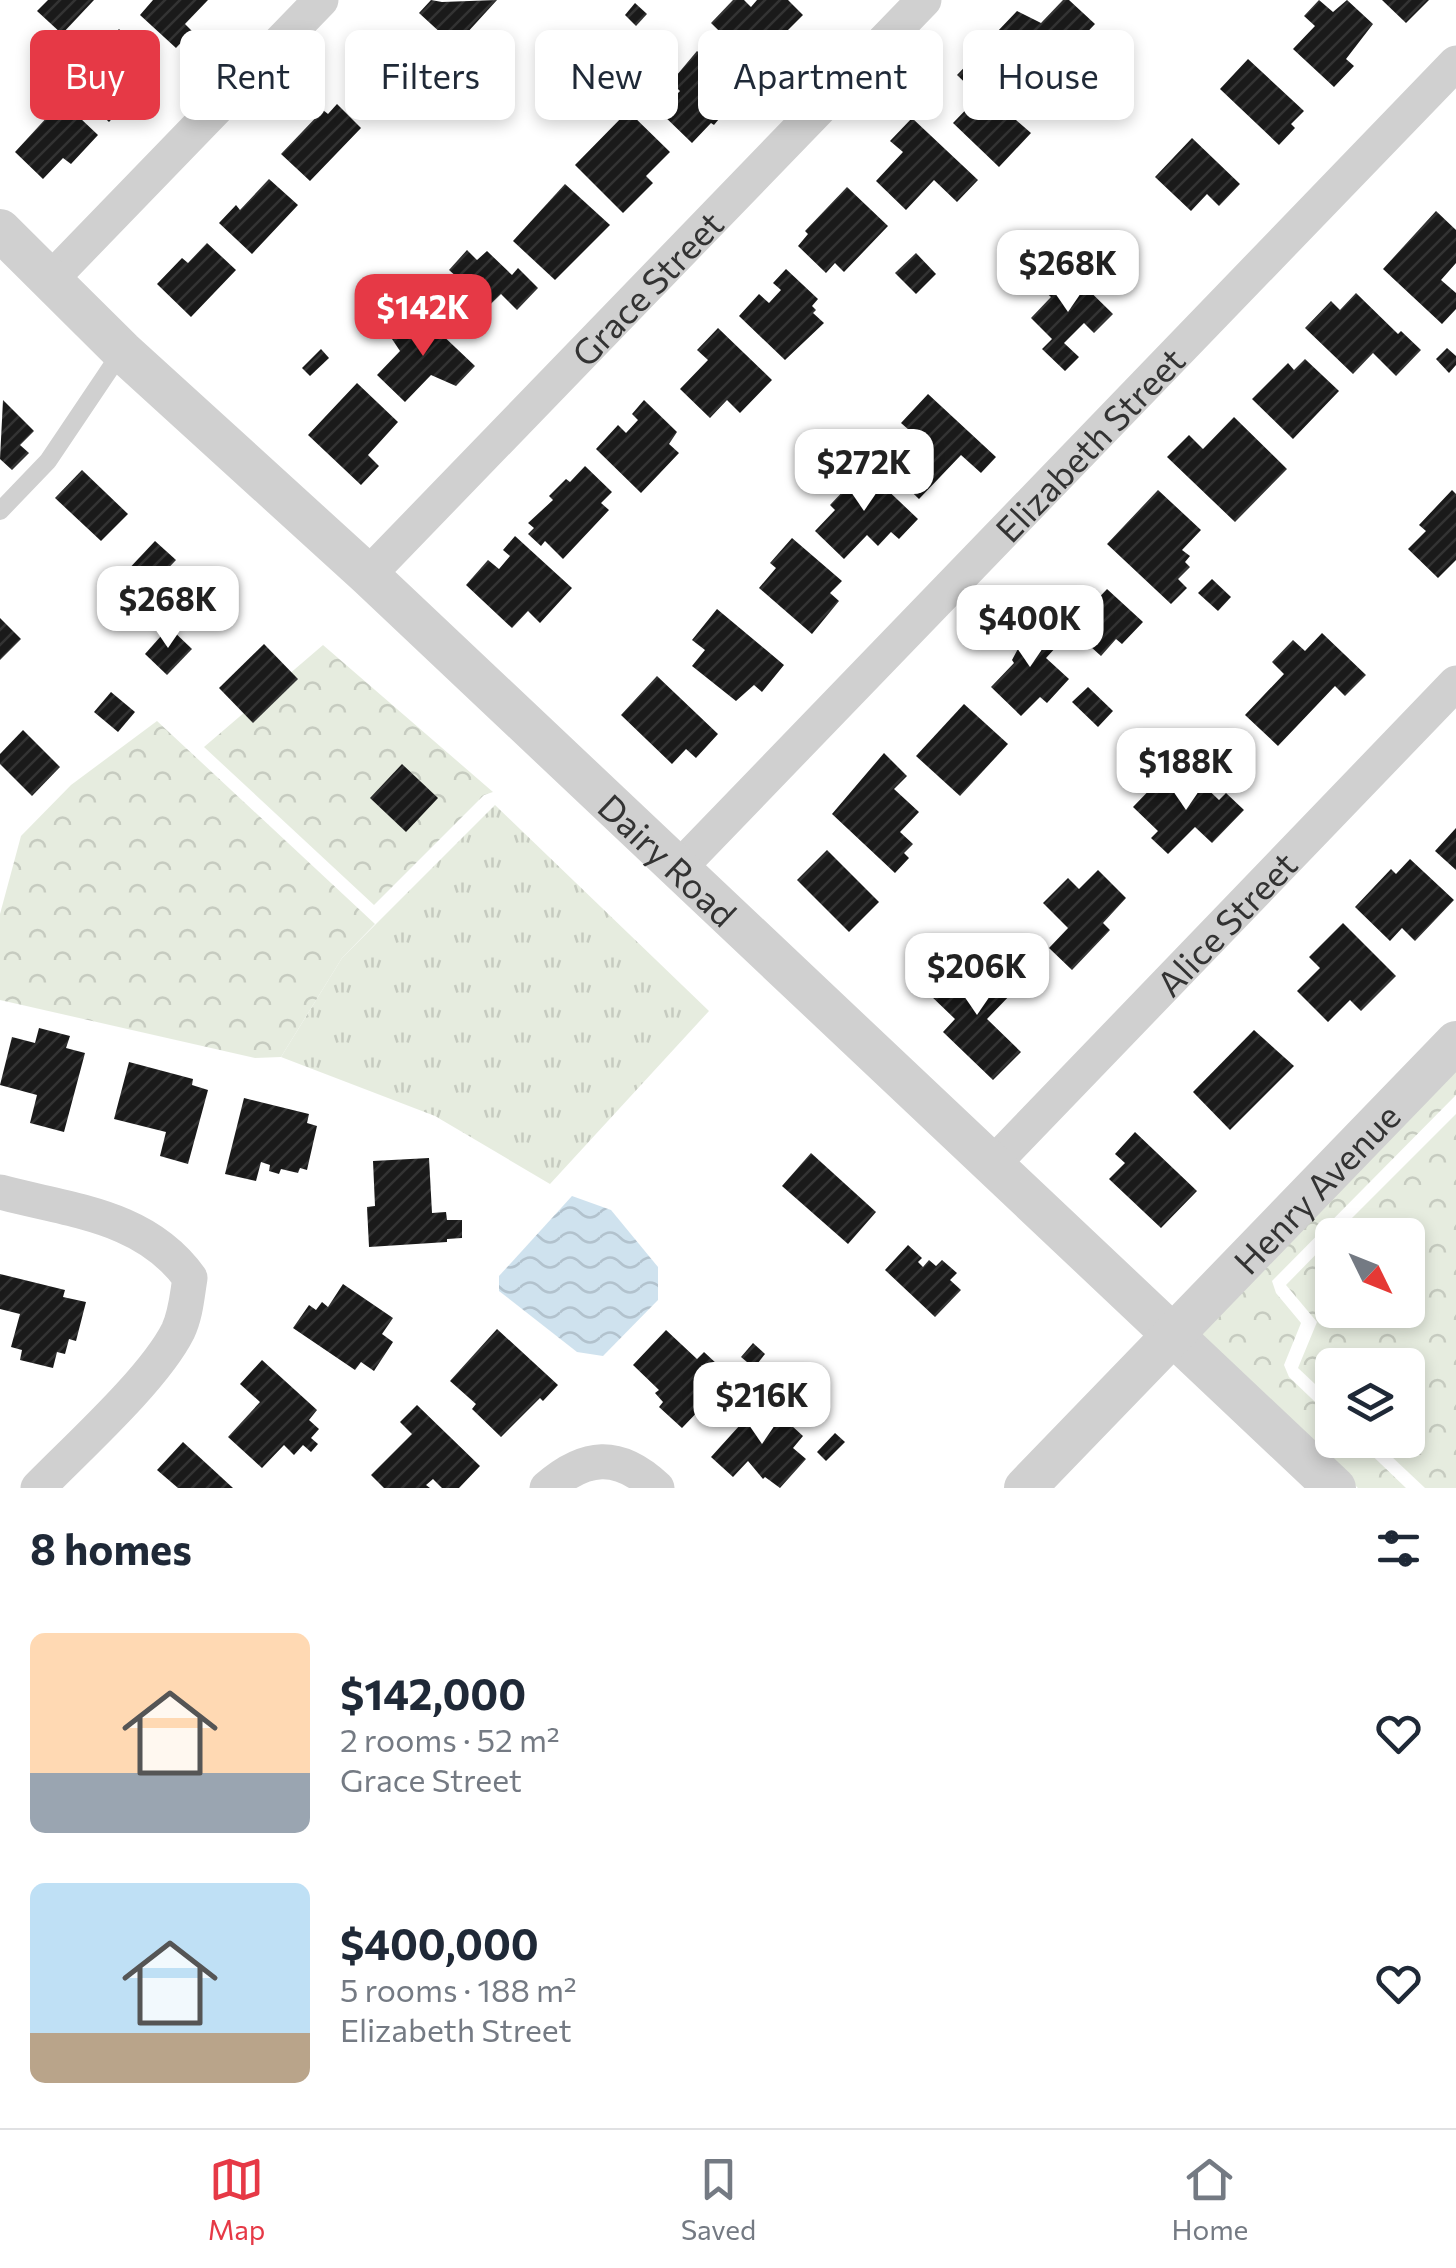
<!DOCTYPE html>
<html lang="en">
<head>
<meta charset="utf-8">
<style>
  body { margin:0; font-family:Commissioner,sans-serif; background:#f2f2f3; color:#1f2937; height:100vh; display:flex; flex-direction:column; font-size:38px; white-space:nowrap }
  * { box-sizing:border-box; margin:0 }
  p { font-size:32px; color:#747a83 }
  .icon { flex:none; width:55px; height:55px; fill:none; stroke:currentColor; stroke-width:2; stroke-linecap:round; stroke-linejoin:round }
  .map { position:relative; height:1488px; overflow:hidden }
  .panel { display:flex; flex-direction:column; background:#fff; flex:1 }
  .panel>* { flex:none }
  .hud { position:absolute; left:30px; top:30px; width:1398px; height:90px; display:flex; gap:20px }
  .needle { width:65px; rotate:133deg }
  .controls { position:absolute; left:1315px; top:1218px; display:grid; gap:20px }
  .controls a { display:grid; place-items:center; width:110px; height:110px; border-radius:15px; background:#fff; box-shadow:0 5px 15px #0003; font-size:50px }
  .price { position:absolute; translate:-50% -85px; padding:0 22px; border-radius:20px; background:#fff; color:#222; font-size:32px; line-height:65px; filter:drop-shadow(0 2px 5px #0008) }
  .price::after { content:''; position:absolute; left:50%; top:60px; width:30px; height:22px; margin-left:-15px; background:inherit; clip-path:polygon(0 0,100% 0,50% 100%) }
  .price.on { background:#e63946; color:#fff }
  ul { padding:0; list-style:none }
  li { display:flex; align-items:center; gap:30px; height:250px; padding:0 30px }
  li span { display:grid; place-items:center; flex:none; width:280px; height:200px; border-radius:15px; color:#555 }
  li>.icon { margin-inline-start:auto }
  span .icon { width:120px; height:120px; fill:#fffc; stroke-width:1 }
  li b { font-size:42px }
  h2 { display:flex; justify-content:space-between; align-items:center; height:120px; padding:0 30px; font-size:42px }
  .pill { padding:0 35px; border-radius:15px; background:#fff; box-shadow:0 5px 15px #0003; font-size:35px; line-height:90px }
  .pill.on { background:#e63946; color:#fff }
  .tab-bar { display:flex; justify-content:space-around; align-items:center; height:140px; border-top:2px solid #e0e1e3; background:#fff; font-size:28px; color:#747a83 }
  .tab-bar a { display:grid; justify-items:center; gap:5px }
  .tab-bar .on { color:#e63946 }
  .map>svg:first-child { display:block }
  .grass { fill:url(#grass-tufts) }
  .forest { fill:url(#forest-crowns) }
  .water { fill:url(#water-waves) }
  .building { fill:url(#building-hatch) }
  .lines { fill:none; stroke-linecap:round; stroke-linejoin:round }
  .service { stroke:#d0d0d0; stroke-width:18 }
  .minor { stroke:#d0d0d0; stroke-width:35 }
  .tertiary { stroke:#d0d0d0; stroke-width:42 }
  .labels { text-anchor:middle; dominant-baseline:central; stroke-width:10; stroke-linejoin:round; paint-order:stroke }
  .street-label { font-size:35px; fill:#333; stroke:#fff }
</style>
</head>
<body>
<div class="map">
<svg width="1456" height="1488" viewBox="0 0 1456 1488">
  <defs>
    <pattern id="grass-tufts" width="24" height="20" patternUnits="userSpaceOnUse" patternTransform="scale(2.5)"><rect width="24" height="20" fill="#e6ecdf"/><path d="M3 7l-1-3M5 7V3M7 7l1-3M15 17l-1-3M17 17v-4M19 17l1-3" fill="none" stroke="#c6cbc0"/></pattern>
    <pattern id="forest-crowns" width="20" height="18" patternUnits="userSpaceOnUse" patternTransform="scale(2.5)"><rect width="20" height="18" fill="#e6ecdf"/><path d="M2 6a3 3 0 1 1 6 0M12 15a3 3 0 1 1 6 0" fill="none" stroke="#c6cbc0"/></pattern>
    <pattern id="water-waves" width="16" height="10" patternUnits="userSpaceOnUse" patternTransform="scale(2.5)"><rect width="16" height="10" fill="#cfe2ee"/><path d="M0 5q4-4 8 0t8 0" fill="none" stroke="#b2c2cd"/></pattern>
    <pattern id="building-hatch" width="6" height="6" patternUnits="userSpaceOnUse" patternTransform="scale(2.5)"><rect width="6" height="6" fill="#1a1a1a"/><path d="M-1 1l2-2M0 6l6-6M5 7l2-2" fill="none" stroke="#333"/></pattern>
  </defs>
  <rect width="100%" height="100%" fill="#fff"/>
  <path class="grass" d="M495 805 709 1011 550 1184 435 1116 281 1057 342 958Z"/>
  <g class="forest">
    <path d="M323 645 493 792 484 795 374 905 204 747Z"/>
    <path d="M157 721 375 924 342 958 281 1057 255 1058 0 1000V914L21 836 71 785Z"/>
    <path d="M1456 1065V1095L1272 1281 1276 1293 1301 1323 1284 1365 1289 1377 1332 1418V1440H1356L1406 1488H1358L1195 1334Z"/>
    <path d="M1456 1114V1488H1425L1374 1440H1408V1365H1332V1400L1298 1368 1317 1322 1286 1285 1332 1238V1310H1408V1235H1335Z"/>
  </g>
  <path class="water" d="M572 1196 611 1210 658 1267V1300L603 1356 577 1352 499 1291V1276Z"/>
  <g class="building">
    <path d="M48 0H94L62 34 37 11Z"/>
    <path d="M153 0H208L185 24 192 31 176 48 140 15Z"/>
    <path d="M431 0 442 2 497 0 455 46 419 13Z"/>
    <path d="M733 0H744L751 7 757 0H788L803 15 775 43 781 48 760 71 711 23Z"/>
    <path d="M1063 0H1069L1095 24 1072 48 1082 58 1053 88 996 33 1017 11 1041 23Z"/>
    <path d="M1319 0 1333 12 1347 0 1373 24 1346 59 1354 66 1334 87 1293 49 1315 26 1304 16Z"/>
    <path d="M1382 0H1429L1406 23Z"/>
    <path d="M635 3 647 14 636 26 625 15Z"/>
    <path d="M119 29 153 62 144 71 154 80 141 94 138 91 109 122 80 94 105 68 93 56Z"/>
    <path d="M405 41 432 67 388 115 353 82 378 55 386 61Z"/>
    <path d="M982 49 1036 99 1016 120 1031 133 999 167 953 123 979 96 957 75Z"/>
    <path d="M697 51 743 90 714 125 711 123 692 143 660 112 680 91 671 82Z"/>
    <path d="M1248 59 1304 111 1291 124 1295 128 1279 145 1220 89Z"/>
    <path d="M62 101 98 135 71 164 63 158 43 179 15 152Z"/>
    <path d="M337 104 361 128 310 181 281 154 323 110 328 114Z"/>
    <path d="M628 111 670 152 646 176 653 183 623 213 575 165Z"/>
    <path d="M912 118 978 180 957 202 934 180 906 210 876 181 903 152 890 141Z"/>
    <path d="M1192 138 1240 184 1219 206 1207 194 1191 211 1155 177Z"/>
    <path d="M269 179 298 205 252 254 219 223 236 205 240 210Z"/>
    <path d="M565 184 610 225 555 280 513 241Z"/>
    <path d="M847 187 888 226 844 272 835 263 826 273 798 246 808 234 805 231Z"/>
    <path d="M1436 211 1456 230V263L1441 280 1456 293V309L1442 324 1383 269Z"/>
    <path d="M207 243 236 270 191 317 157 284 182 258 188 263Z"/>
    <path d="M467 250 477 260 487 251 512 275 518 268 538 288 517 310 501 294 464 330 435 303 458 278 449 270Z"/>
    <path d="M916 253 936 274 916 294 895 273Z"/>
    <path d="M1065 267 1113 314 1094 333 1084 323 1064 343 1079 357 1065 371 1042 349 1052 339 1031 318 1051 297 1042 289Z"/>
    <path d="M786 269 818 299 812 306 816 310 813 313 824 323 785 360 739 316 759 294 769 303 781 290 773 283Z"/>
    <path d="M1356 293 1398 334 1401 331 1421 350 1396 376 1373 353 1353 374 1305 328 1331 301 1340 310Z"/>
    <path d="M418 312 475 366 456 386 431 375 405 402 377 375 400 351 392 339Z"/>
    <path d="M718 328 772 380 740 413 727 400 710 418 680 389 708 360 697 350Z"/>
    <path d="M1447 348 1456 356V365L1449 373 1436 359Z"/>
    <path d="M321 349 329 358 310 376 302 368Z"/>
    <path d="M1305 359 1339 391 1293 439 1252 399 1288 363 1294 370Z"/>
    <path d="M357 383 398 422 368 455 379 466 361 485 308 435Z"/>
    <path d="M928 394 996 457 981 473 961 455 919 499 877 459 890 445 902 456 918 438 901 423Z"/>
    <path d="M3 400 34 431 20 445 29 453 12 470 0 459Z"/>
    <path d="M644 400 677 432 669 444 679 453 641 493 596 449 618 425 626 433 638 420 632 414Z"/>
    <path d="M1234 417 1287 469 1235 522 1167 457 1189 435 1203 449Z"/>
    <path d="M860 464 918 519 899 539 891 532 878 546 867 535 844 559 815 531 835 510 830 505 847 487 842 483Z"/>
    <path d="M585 466 612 492 601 503 609 510 563 559 545 541 541 546 528 534 534 528 528 523 553 500 549 496 566 479 570 482Z"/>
    <path d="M82 470 128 514 101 541 55 498Z"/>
    <path d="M1158 490 1201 530 1182 550 1190 556 1185 562 1190 567 1178 579 1187 588 1171 604 1107 544Z"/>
    <path d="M1452 490 1456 494V560L1438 578 1408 549 1426 531 1419 525Z"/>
    <path d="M515 536 572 588 540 623 528 611 512 628 466 585 488 560 499 569 510 556 503 550Z"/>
    <path d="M792 538 842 581 830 593 839 601 812 634 759 588 776 568 770 563Z"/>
    <path d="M155 541 176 560 145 593 124 574Z"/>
    <path d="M1212 579 1231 597 1218 611 1198 593Z"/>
    <path d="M1107 589 1143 622 1122 644 1116 639 1101 656 1070 628Z"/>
    <path d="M717 609 784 665 762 692 754 685 736 701 692 666 705 650 692 640Z"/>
    <path d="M1028 617 1058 645 1046 658 1069 679 1047 703 1040 697 1021 716 991 687 1014 663 1012 660 1021 643 1013 634Z"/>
    <path d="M0 618 21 639 0 660Z"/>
    <path d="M169 627 192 649 167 675 145 654Z"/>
    <path d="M1322 633 1366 675 1345 696 1335 686 1278 746 1245 715 1284 674 1272 662 1293 640 1305 651Z"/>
    <path d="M264 644 298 679 253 723 219 688Z"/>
    <path d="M657 676 718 734 696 758 686 749 672 764 621 715Z"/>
    <path d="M1088 687 1113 711 1098 727 1072 702Z"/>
    <path d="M111 692 135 712 118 732 94 712Z"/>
    <path d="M964 704 1008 744 960 796 916 756Z"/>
    <path d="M23 730 60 767 32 796 0 764V754Z"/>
    <path d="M884 753 907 776 894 789 919 812 900 832 913 844 904 853 909 858 895 873 832 814Z"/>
    <path d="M402 764 438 798 406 832 370 798Z"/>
    <path d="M1163 776 1182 794 1197 779 1219 800 1226 793 1244 810 1212 843 1195 827 1168 854 1151 838 1158 831 1133 807Z"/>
    <path d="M1456 828V870L1435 851Z"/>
    <path d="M827 850 879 902 849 932 797 880Z"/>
    <path d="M1410 859 1454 900 1415 941 1402 928 1390 941 1355 907 1391 869 1396 874Z"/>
    <path d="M1098 870 1126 898 1103 923 1110 930 1072 970 1049 948 1068 928 1043 903 1068 878 1079 889Z"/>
    <path d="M1343 923 1396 976 1361 1011 1350 1000 1328 1022 1297 991 1320 968 1309 957Z"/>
    <path d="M959 965 976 981 989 967 1014 991 987 1019 1021 1052 993 1080 943 1032 955 1019 930 995Z"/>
    <path d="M39 1028 70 1036 66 1048 85 1053 64 1132 30 1123 37 1095 0 1085 12 1037 35 1043Z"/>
    <path d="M1254 1030 1294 1066 1230 1130 1193 1092Z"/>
    <path d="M129 1062 193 1079 192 1085 208 1090 188 1164 160 1156 166 1132 114 1119Z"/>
    <path d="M244 1098 309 1114 307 1123 317 1126 307 1170 300 1168 298 1173 281 1169 279 1174 269 1171 270 1165 261 1162 256 1181 225 1174Z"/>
    <path d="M1135 1132 1197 1191 1161 1228 1109 1179 1125 1163 1115 1154Z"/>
    <path d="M811 1153 876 1212 848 1244 782 1186Z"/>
    <path d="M429 1158 432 1213 446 1212 447 1220H462V1238L447 1239V1242L369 1247 367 1207 375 1206 373 1161Z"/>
    <path d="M908 1245 922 1258 918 1262 923 1267 929 1260 936 1266 942 1260 957 1273 950 1280 961 1290 935 1317 885 1270Z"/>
    <path d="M0 1274 65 1290 63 1297 86 1302 76 1341 69 1339 65 1354 57 1352 53 1368 20 1360 22 1350 11 1347 20 1314 0 1309Z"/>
    <path d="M343 1284 393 1318 382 1334 393 1342 374 1371 361 1362 355 1370 293 1328 309 1305 316 1310 322 1302 328 1307Z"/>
    <path d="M497 1329 558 1385 543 1401 540 1398 501 1437 472 1409 476 1404 450 1381Z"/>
    <path d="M666 1330 697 1359 704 1352 731 1377 682 1428 659 1407 663 1402 655 1393 659 1390 633 1365Z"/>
    <path d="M753 1343 765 1354 754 1368 741 1357Z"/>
    <path d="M262 1360 317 1410 309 1420 319 1429 311 1438 318 1444 311 1452 303 1445 294 1455 284 1445 262 1468 228 1437 260 1402 240 1384Z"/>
    <path d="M760 1403 777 1418 780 1415 803 1436 793 1448 806 1459 780 1488 765 1477 763 1479 748 1461 733 1477 711 1457Z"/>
    <path d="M417 1405 480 1466 459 1488H442L433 1479 426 1485 430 1488H384L371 1475 412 1434 400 1422Z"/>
    <path d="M835 1433 845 1442 826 1461 817 1452Z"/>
    <path d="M183 1442 233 1488H178L157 1470Z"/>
  </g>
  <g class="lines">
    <path class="service" d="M0 511 48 461 122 351"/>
    <g class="minor">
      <path d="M51 279 321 0"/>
      <path id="s1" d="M368 575 924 0"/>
      <path id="s2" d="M679 868 1456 63"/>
      <path id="s3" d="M993 1164 1456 683"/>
      <path d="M0 1192C70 1211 145 1215 190 1278 187 1296 186 1314 178 1331 154 1379 77 1448 38 1488"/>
      <path d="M547 1488C585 1455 618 1451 657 1488"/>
    </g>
    <g class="tertiary">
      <path id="s4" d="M0 230 122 351 368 575 1335 1488"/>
      <path id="s5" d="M1025 1488 1456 1042"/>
    </g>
  </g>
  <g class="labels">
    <g class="street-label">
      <text stroke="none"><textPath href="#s1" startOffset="400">Grace Street</textPath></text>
      <text stroke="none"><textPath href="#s2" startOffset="590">Elizabeth Street</textPath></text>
      <text stroke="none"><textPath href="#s4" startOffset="918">Dairy Road</textPath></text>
      <text stroke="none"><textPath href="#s3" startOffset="335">Alice Street</textPath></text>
      <text stroke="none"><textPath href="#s5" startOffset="418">Henry Avenue</textPath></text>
    </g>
  </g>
</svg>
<div class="controls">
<a><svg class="needle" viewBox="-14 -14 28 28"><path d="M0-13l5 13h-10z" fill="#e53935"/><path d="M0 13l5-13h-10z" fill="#747a83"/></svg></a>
<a><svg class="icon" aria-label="layers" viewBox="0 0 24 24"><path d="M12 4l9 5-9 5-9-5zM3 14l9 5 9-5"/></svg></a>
</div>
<b class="price" style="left:1068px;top:315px">$268K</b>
<b class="price on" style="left:423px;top:359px">$142K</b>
<b class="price" style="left:864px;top:514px">$272K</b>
<b class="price" style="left:168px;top:651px">$268K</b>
<b class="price" style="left:1030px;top:670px">$400K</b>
<b class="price" style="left:1186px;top:813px">$188K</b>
<b class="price" style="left:977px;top:1018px">$206K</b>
<b class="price" style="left:762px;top:1447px">$216K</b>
<div class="hud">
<a class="pill on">Buy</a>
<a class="pill">Rent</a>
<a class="pill">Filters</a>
<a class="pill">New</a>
<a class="pill">Apartment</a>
<a class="pill">House</a>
</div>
</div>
<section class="panel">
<h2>8 homes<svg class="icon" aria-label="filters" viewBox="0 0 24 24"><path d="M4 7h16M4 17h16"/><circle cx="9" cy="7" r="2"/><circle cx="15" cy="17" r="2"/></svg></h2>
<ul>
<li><span style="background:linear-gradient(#ffd9b3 70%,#9aa5b1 0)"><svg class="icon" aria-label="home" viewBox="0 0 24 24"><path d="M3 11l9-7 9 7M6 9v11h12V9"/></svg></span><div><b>$142,000</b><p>2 rooms · 52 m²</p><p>Grace Street</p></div><svg class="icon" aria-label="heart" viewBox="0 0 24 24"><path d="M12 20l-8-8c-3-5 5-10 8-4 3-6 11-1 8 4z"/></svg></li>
<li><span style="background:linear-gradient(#bfe0f5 75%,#b9a48a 0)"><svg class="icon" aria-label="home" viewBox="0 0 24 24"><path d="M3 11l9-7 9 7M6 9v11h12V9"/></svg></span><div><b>$400,000</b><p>5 rooms · 188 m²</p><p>Elizabeth Street</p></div><svg class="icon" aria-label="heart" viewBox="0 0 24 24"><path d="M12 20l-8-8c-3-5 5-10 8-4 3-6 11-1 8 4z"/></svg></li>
</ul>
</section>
<nav class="tab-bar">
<a class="on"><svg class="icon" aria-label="map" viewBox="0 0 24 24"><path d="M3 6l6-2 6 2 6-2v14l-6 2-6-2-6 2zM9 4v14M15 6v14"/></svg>Map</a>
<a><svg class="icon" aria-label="saved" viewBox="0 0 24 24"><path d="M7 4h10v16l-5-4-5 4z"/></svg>Saved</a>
<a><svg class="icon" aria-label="home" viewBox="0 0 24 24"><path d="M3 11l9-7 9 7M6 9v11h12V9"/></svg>Home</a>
</nav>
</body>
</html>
